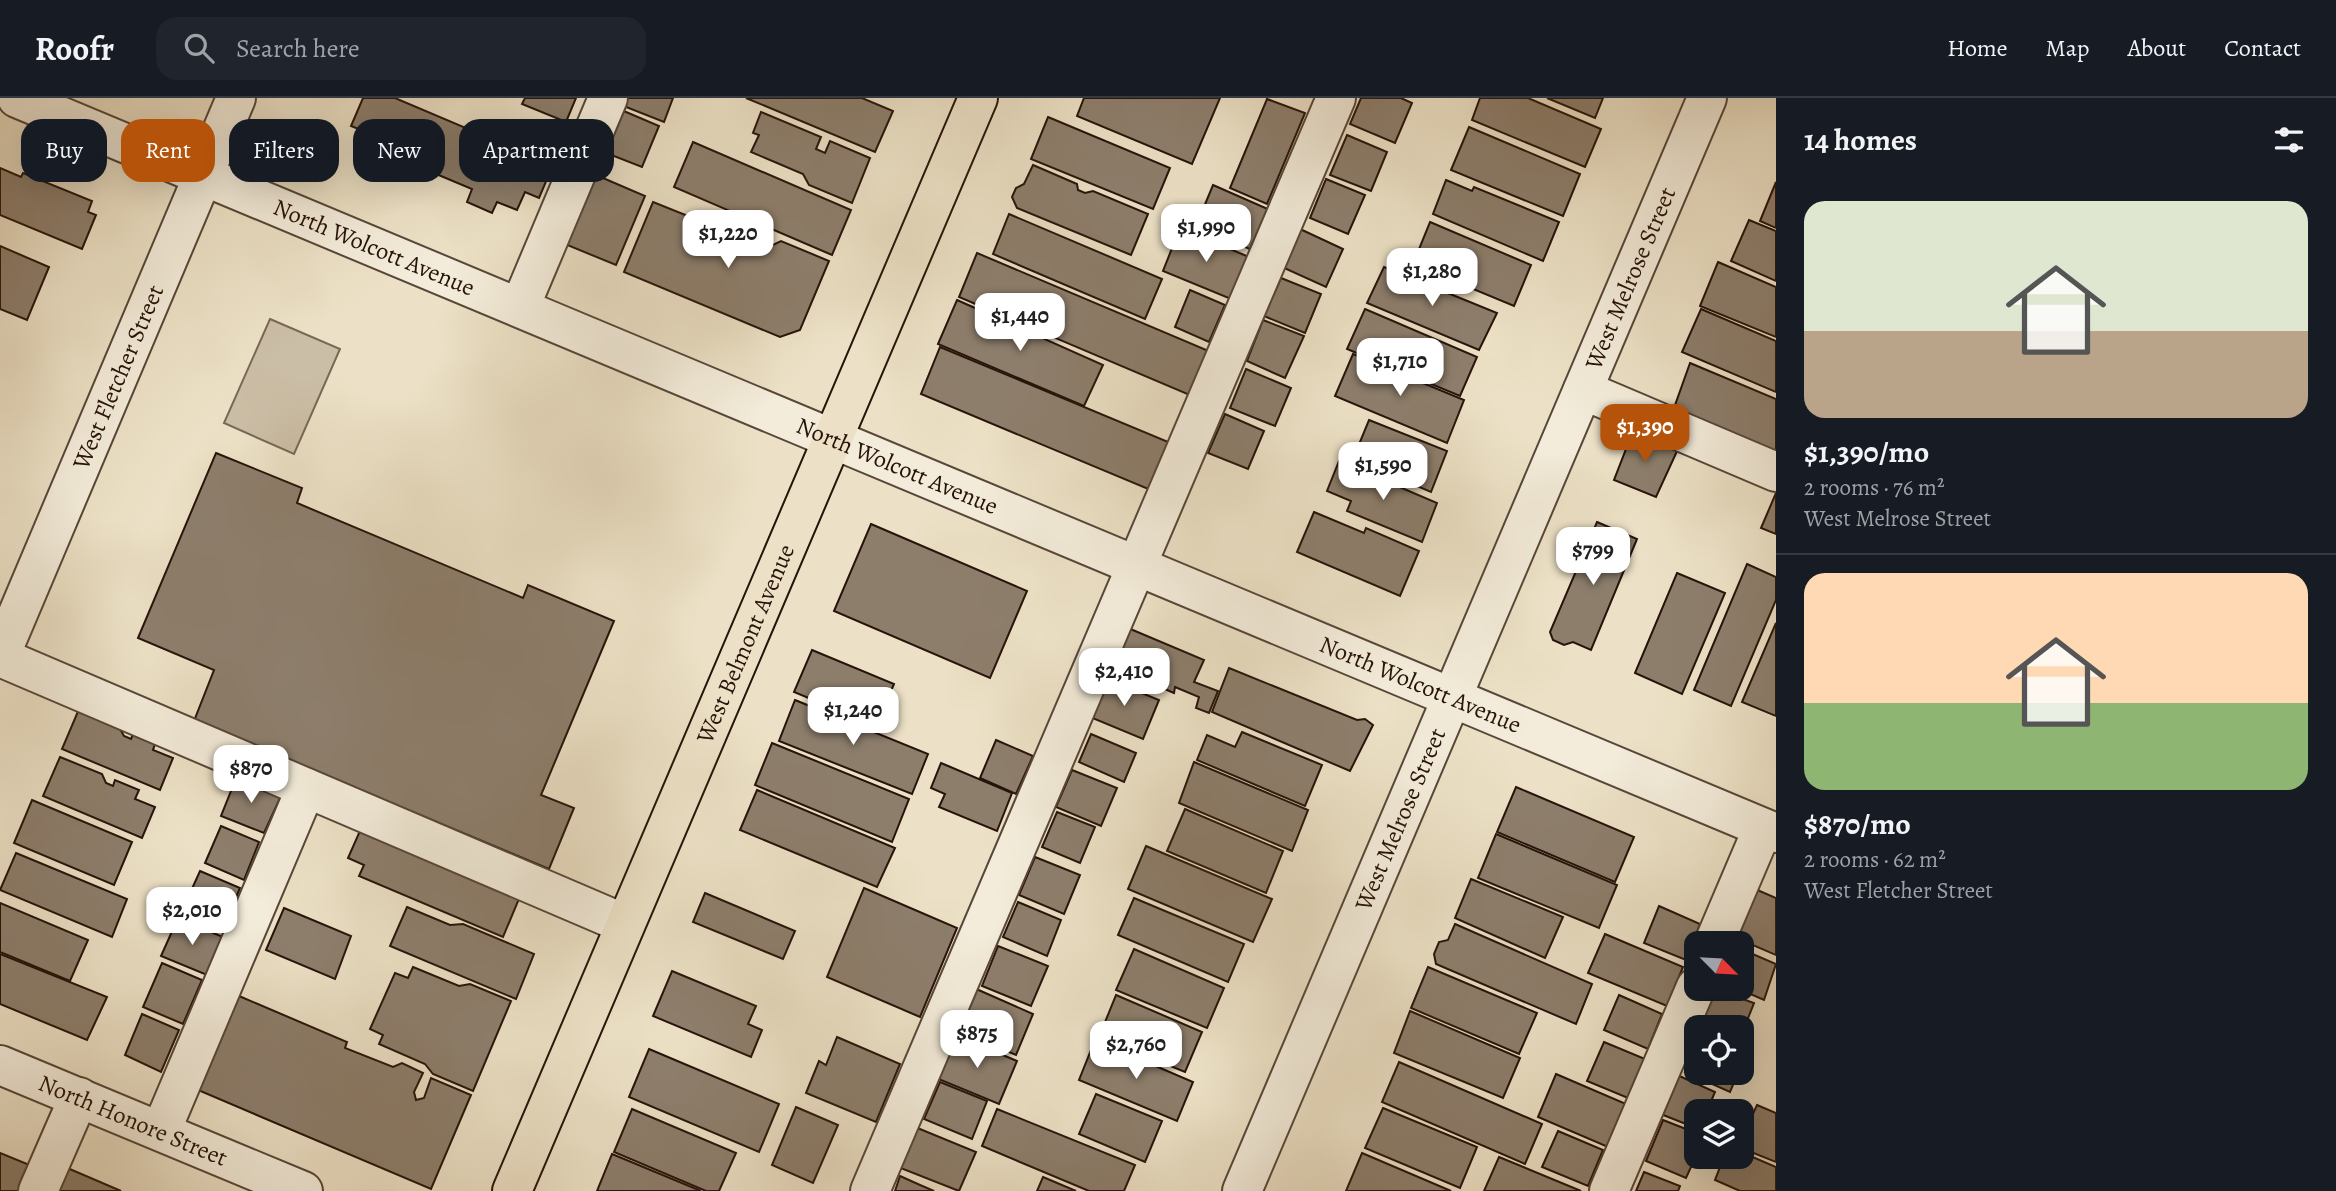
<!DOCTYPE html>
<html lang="en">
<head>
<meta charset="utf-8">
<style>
  body { margin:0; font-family:Alegreya,serif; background:#20242c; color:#f1f3f6; height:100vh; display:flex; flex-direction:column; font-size:26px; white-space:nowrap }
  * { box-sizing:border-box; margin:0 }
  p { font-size:23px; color:#9ea1a6 }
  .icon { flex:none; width:38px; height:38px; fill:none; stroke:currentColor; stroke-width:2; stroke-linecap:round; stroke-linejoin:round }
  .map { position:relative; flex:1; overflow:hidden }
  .drawer { display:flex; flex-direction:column; background:#171b24; width:560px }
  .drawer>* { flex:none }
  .banner { position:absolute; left:21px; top:21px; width:665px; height:63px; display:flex; gap:14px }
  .needle { width:46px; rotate:114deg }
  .buttons { position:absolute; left:1684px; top:833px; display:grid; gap:14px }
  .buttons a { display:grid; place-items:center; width:70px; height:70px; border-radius:14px; background:#171b24; box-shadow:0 7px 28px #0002; font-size:35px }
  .price { position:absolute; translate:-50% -60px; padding:0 16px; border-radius:14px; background:#fff; color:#222; font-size:23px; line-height:46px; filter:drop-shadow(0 2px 4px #0008) }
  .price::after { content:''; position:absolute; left:50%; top:42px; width:21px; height:16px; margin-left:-10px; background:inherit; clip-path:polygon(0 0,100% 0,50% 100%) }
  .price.active { background:#b45309; color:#fff }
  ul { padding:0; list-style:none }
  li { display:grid; align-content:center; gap:14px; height:371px; padding:0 28px }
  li+li { border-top:2px solid #363941 }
  li span { display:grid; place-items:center; height:217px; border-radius:21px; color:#555 }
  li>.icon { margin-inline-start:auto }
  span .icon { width:126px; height:126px; fill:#fffc; stroke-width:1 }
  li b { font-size:30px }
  h2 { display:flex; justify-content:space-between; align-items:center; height:84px; padding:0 28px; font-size:30px }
  .tag { padding:0 24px; border-radius:21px; background:#171b24; box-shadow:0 7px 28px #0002; font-size:24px; line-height:63px }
  .tag.active { background:#b45309; color:#fff }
  header { display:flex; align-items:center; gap:42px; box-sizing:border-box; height:98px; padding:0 35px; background:#171b24; border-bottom:2px solid #363941 }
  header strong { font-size:33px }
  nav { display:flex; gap:38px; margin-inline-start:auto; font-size:24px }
  .search { width:490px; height:63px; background:#20242c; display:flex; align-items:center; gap:18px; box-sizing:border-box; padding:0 24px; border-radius:21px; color:#9ea1a6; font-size:26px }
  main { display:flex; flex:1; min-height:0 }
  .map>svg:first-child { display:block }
  .green { fill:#cbbea6; stroke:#796858; stroke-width:2 }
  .building { fill:#8d7e6c; stroke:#27130a; stroke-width:2 }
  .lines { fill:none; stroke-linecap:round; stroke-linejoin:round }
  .minor-casing { stroke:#584639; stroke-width:42 }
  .major-casing { stroke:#27130a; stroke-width:42 }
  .minor { stroke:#f3ecda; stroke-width:38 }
  .major { stroke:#ece1c6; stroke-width:38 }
  .labels { text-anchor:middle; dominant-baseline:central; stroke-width:7; stroke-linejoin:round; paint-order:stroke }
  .street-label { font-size:24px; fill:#27130a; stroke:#f3ecda }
</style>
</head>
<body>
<header>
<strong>Roofr</strong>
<div class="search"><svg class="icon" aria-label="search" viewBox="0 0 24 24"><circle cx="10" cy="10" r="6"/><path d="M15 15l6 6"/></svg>Search here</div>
<nav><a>Home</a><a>Map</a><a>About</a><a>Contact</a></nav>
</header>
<main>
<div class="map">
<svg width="1776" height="1093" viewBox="0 0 1776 1093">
  <rect width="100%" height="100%" fill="#ece1c6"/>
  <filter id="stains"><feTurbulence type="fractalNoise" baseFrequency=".00286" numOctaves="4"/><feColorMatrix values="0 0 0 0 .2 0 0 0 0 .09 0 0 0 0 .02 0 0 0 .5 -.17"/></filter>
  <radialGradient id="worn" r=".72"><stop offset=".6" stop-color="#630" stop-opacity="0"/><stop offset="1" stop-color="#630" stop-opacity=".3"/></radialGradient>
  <path class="green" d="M270 221 340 251 294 356 224 325Z"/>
  <g class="building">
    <path d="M363 0H395L553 67 539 100 525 94 517 112 497 104 492 115 467 104 472 91 403 62 404 50 351 28Z"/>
    <path d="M525 0H576L566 24 522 6Z"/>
    <path d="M625 0H673L664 24 621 7Z"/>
    <path d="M746 0H862L893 13 875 54Z"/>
    <path d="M1084 0H1220L1192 66 1077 18Z"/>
    <path d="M1361 0H1401L1412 5 1395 45 1350 26Z"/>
    <path d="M1480 0H1528L1601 31 1585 69 1472 22Z"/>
    <path d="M1547 0H1603L1595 20Z"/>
    <path d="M1267 1 1305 15 1267 106 1230 90Z"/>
    <path d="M619 11 659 28 642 69 601 53Z"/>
    <path d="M761 14 821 39 816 51 825 55 830 43 870 60 852 105 809 87 803 76 751 54 759 37 753 35Z"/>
    <path d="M1048 19 1170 70 1153 111 1031 61Z"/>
    <path d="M1469 29 1580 76 1563 118 1451 72Z"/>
    <path d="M1347 37 1387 54 1371 93 1330 77Z"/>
    <path d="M693 44 851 112 832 157 674 89Z"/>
    <path d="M1033 67 1077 86 1078 92 1085 95 1093 93 1148 116 1131 157 1017 110 1012 99 1016 90 1024 86Z"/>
    <path d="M0 70 21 79 23 75 92 103 88 114 96 117 82 151 0 117Z"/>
    <path d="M589 74 645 98 616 167 560 144Z"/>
    <path d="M1326 81 1365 97 1348 136 1310 120Z"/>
    <path d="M1446 82 1472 93 1474 89 1559 124 1543 163 1433 116Z"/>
    <path d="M1776 84V130L1760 123Z"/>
    <path d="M1213 87 1270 112 1252 152 1196 128Z"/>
    <path d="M653 104 730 135 734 124 762 136 760 142 773 147 781 143 829 163 800 232 780 239 624 174Z"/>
    <path d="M1009 116 1162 181 1145 221 993 156Z"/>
    <path d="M1749 122 1776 133V183L1731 163Z"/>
    <path d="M1430 124 1531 167 1514 208 1413 166Z"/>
    <path d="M1180 130 1249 159 1231 201 1163 173Z"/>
    <path d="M1300 131 1343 151 1326 189 1282 169Z"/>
    <path d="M0 148 49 169 27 222 0 211Z"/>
    <path d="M977 155 1211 254 1192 298 959 199Z"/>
    <path d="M1718 164 1776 189V239L1700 208Z"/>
    <path d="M1384 169 1497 215 1479 252 1367 205Z"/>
    <path d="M1281 180 1321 196 1305 235 1264 218Z"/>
    <path d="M1190 192 1225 207 1209 244 1175 229Z"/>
    <path d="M957 202 1103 267 1084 308 938 246Z"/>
    <path d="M1365 211 1477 259 1460 298 1347 251Z"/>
    <path d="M1701 211 1776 243V294L1682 254Z"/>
    <path d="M1263 222 1304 238 1285 280 1247 263Z"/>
    <path d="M940 249 1173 346 1153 393 921 296Z"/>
    <path d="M1353 256 1464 302 1447 345 1335 298Z"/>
    <path d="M1690 265 1776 301V353L1674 310Z"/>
    <path d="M1246 271 1291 290 1275 328 1230 310Z"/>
    <path d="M1225 316 1264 333 1248 371 1208 355Z"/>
    <path d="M1369 322 1447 353 1431 394 1353 361Z"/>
    <path d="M1633 333 1678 351 1656 399 1614 382Z"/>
    <path d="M216 355 302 390 297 405 523 500 528 487 614 523 541 697 574 710 549 771 372 697 369 707 194 623 214 572 138 540Z"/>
    <path d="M1339 363 1437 405 1422 444 1347 413 1351 403 1327 393Z"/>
    <path d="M1776 395V436L1761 430Z"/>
    <path d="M1314 414 1364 435 1366 430 1419 453 1400 498 1297 454Z"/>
    <path d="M1597 424 1637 441 1591 552 1573 544 1564 547 1553 542 1550 534Z"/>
    <path d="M871 426 1027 493 990 580 834 513Z"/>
    <path d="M1747 466 1776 479V502L1731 608 1694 592Z"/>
    <path d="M1677 475 1725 495 1682 596 1635 575Z"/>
    <path d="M1776 525V618L1742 604Z"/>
    <path d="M1128 530 1204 562 1194 584 1218 593 1209 615 1196 610 1199 599 1175 589 1174 595 1139 580 1137 587 1109 575Z"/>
    <path d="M812 552 894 586 876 628 794 594Z"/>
    <path d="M1229 570 1357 622 1365 621 1373 627 1350 673 1212 614Z"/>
    <path d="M1105 580 1159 602 1143 641 1090 619Z"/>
    <path d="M795 602 928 656 912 696 779 643Z"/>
    <path d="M79 611 119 629 124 638 131 641 134 634 156 643 153 652 173 660 160 692 62 651Z"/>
    <path d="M1242 634 1322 667 1305 708 1197 662 1207 637 1235 649Z"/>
    <path d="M1091 636 1136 655 1124 684 1079 664Z"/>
    <path d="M996 642 1033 658 1016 696 980 680Z"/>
    <path d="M772 645 909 701 892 744 755 687Z"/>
    <path d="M60 659 102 676 106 685 113 688 115 682 139 692 135 701 155 709 142 740 43 698Z"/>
    <path d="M1194 664 1308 712 1292 753 1179 705Z"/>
    <path d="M941 665 1012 695 997 733 939 709 945 696 931 690Z"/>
    <path d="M1072 672 1117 690 1101 728 1056 709Z"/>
    <path d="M237 678 282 696 264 735 221 718Z"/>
    <path d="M1516 689 1634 739 1615 784 1497 734Z"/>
    <path d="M757 692 895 750 877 789 740 732Z"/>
    <path d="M32 702 132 744 114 787 14 745Z"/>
    <path d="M1185 711 1283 753 1266 795 1167 753Z"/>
    <path d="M1057 714 1095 729 1080 765 1042 749Z"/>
    <path d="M363 726 521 796 503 839 359 778 364 767 348 760Z"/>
    <path d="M221 728 259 744 244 782 205 765Z"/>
    <path d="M1496 736 1617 787 1599 830 1478 780Z"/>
    <path d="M1146 748 1272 801 1253 844 1128 791Z"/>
    <path d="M16 755 127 801 112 839 0 792Z"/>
    <path d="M1035 759 1080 777 1064 816 1019 797Z"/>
    <path d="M200 773 240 790 222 833 181 815Z"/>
    <path d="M1471 781 1563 819 1545 860 1455 820Z"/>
    <path d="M864 790 957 830 920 919 827 879Z"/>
    <path d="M1755 791 1776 800V857L1734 839Z"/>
    <path d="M705 795 795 833 783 861 693 824Z"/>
    <path d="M1134 800 1244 846 1228 884 1118 837Z"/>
    <path d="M1018 804 1061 822 1047 858 1003 839Z"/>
    <path d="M0 805 88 842 70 883 0 854Z"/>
    <path d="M1659 808 1700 826 1686 862 1644 845Z"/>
    <path d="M407 809 450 827 463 826 534 856 516 901 390 848Z"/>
    <path d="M284 810 351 838 335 881 266 852Z"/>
    <path d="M178 820 223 839 207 877 161 858Z"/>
    <path d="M1455 826 1592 886 1576 926 1436 866 1434 856 1439 844 1448 842Z"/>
    <path d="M1605 836 1683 869 1667 908 1588 875Z"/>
    <path d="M998 848 1048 868 1031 908 982 888Z"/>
    <path d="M1134 851 1224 890 1207 930 1116 892Z"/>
    <path d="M1741 851 1776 866 1764 902 1739 891Z"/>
    <path d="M0 856 107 899 87 942 0 906Z"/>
    <path d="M162 865 202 882 183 926 143 909Z"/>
    <path d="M413 869 459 888 470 886 511 903 473 993 433 976 425 966 379 946 383 937 370 931 395 875 408 880Z"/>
    <path d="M1428 869 1537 915 1519 956 1411 910Z"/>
    <path d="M672 873 756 908 748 926 762 932 751 959 653 918Z"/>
    <path d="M974 890 1033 916 1016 957 956 932Z"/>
    <path d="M1715 891 1754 905 1741 938V929H1708L1700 926Z"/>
    <path d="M1116 897 1202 934 1185 974 1099 939Z"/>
    <path d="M1619 897 1662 916 1648 951 1604 932Z"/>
    <path d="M239 898 347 944 345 950 393 969 402 965 423 975 414 994 416 1002 424 1000 431 980 471 997 431 1091 198 992Z"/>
    <path d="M1410 913 1520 960 1503 1000 1394 955Z"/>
    <path d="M142 916 179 932 161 974 125 957Z"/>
    <path d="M955 937 1017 963 999 1006 936 980Z"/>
    <path d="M837 939 900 966 876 1024 806 995 819 963 826 967Z"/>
    <path d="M1095 942 1193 984 1177 1023 1079 982Z"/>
    <path d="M1604 944 1645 961 1628 1000 1587 983Z"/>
    <path d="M1696 949V975H1738L1730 994 1685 974Z"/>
    <path d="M649 951 779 1006 759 1054 629 999Z"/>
    <path d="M1399 964 1542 1026 1525 1066 1382 1004Z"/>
    <path d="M1556 976 1626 1006 1608 1049 1538 1019Z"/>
    <path d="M1675 976 1715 994 1707 1013H1696V1030L1658 1015Z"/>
    <path d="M940 984 987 1003 972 1041 924 1021Z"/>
    <path d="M1096 996 1162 1023 1145 1064 1079 1036Z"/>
    <path d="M1757 1007 1776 1015V1064L1741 1050V1042Z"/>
    <path d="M796 1009 838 1027 813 1085 772 1067Z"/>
    <path d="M1383 1010 1477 1049 1460 1090 1365 1050Z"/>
    <path d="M632 1011 736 1055 719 1093H706L614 1054Z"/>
    <path d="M997 1011 1135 1067 1124 1093H1089L982 1048Z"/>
    <path d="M1663 1022 1696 1035V1058L1686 1080 1646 1063Z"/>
    <path d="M915 1029 976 1054 959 1093 898 1069Z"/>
    <path d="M1558 1033 1603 1052 1588 1088 1542 1069Z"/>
    <path d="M1741 1054 1776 1069V1093H1740L1715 1082 1724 1059H1741Z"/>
    <path d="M0 1055 32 1068 21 1093H0Z"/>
    <path d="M1362 1055 1451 1093H1346Z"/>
    <path d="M612 1056 701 1093H597Z"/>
    <path d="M1499 1059 1581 1093H1484Z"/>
    <path d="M65 1069 121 1093H54Z"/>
    <path d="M1644 1074 1680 1088 1678 1093H1636Z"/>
    <path d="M900 1078 920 1087 934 1093H895Z"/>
    <path d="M1043 1079 1076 1093H1037Z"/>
  </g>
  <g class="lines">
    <g class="minor-casing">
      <g id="minor">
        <path id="s1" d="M17 0 1776 735"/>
        <path d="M520 209 608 0"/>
        <path d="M1583 292 1776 374"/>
        <path id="s2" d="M0 558 236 0"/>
        <path d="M0 559 625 826"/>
        <path d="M1714 845 1763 730"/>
        <path id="s3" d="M0 967 303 1093"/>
        <path d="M161 1033 306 690"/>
        <path d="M38 1093 79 999"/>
        <path d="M870 1093 1336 0"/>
        <path id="s4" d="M1242 1093 1707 0"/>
        <path d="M1609 1093 1696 889"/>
      </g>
    </g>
    <g class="major-casing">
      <g id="major">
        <path id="s5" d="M512 1093 978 0"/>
      </g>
    </g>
    <use href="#minor" class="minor"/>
    <use href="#major" class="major"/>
  </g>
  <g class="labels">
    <g class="street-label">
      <text stroke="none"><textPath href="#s1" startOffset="387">North Wolcott Avenue</textPath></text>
      <text stroke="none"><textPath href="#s4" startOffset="992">West Melrose Street</textPath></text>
      <text stroke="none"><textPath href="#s2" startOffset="303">West Fletcher Street</textPath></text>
      <text stroke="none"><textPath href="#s1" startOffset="954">North Wolcott Avenue</textPath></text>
      <text stroke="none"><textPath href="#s5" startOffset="595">West Belmont Avenue</textPath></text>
      <text stroke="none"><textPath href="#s1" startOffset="1521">North Wolcott Avenue</textPath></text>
      <text stroke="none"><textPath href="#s4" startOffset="404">West Melrose Street</textPath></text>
      <text stroke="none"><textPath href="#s3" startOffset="144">North Honore Street</textPath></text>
    </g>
  </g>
  <rect width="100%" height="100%" filter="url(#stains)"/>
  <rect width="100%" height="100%" fill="url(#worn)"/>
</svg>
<div class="buttons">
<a><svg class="needle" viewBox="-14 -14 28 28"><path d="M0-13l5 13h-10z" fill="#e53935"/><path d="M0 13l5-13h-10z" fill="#9ea1a6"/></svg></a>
<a><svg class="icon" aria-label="locate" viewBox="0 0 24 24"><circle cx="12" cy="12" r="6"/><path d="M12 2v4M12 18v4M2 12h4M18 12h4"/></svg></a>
<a><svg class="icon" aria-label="layers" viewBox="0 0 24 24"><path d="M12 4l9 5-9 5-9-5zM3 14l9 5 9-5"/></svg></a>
</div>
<b class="price" style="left:1206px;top:166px">$1,990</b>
<b class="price" style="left:728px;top:172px">$1,220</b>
<b class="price" style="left:1432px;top:210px">$1,280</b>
<b class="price" style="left:1020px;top:255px">$1,440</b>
<b class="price" style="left:1400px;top:300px">$1,710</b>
<b class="price active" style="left:1645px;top:366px">$1,390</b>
<b class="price" style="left:1383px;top:404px">$1,590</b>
<b class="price" style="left:1593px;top:489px">$799</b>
<b class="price" style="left:1124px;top:610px">$2,410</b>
<b class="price" style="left:853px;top:649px">$1,240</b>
<b class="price" style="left:251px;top:707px">$870</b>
<b class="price" style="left:192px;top:849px">$2,010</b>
<b class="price" style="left:977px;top:972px">$875</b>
<b class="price" style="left:1136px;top:983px">$2,760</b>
<div class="banner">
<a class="tag">Buy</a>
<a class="tag active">Rent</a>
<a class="tag">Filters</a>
<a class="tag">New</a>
<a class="tag">Apartment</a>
</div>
</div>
<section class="drawer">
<h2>14 homes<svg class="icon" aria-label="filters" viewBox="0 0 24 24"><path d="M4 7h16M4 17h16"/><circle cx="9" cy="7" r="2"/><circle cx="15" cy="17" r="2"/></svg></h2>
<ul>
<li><span style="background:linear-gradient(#dfe7d0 60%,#b9a48a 0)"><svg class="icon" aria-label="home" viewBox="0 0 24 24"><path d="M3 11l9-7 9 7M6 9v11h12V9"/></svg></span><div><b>$1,390/mo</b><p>2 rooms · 76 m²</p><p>West Melrose Street</p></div></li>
<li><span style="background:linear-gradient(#ffd9b3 60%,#8fb573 0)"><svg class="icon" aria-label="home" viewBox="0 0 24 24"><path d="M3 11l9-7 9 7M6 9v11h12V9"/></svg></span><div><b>$870/mo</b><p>2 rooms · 62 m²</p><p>West Fletcher Street</p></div></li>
</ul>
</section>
</main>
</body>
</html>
